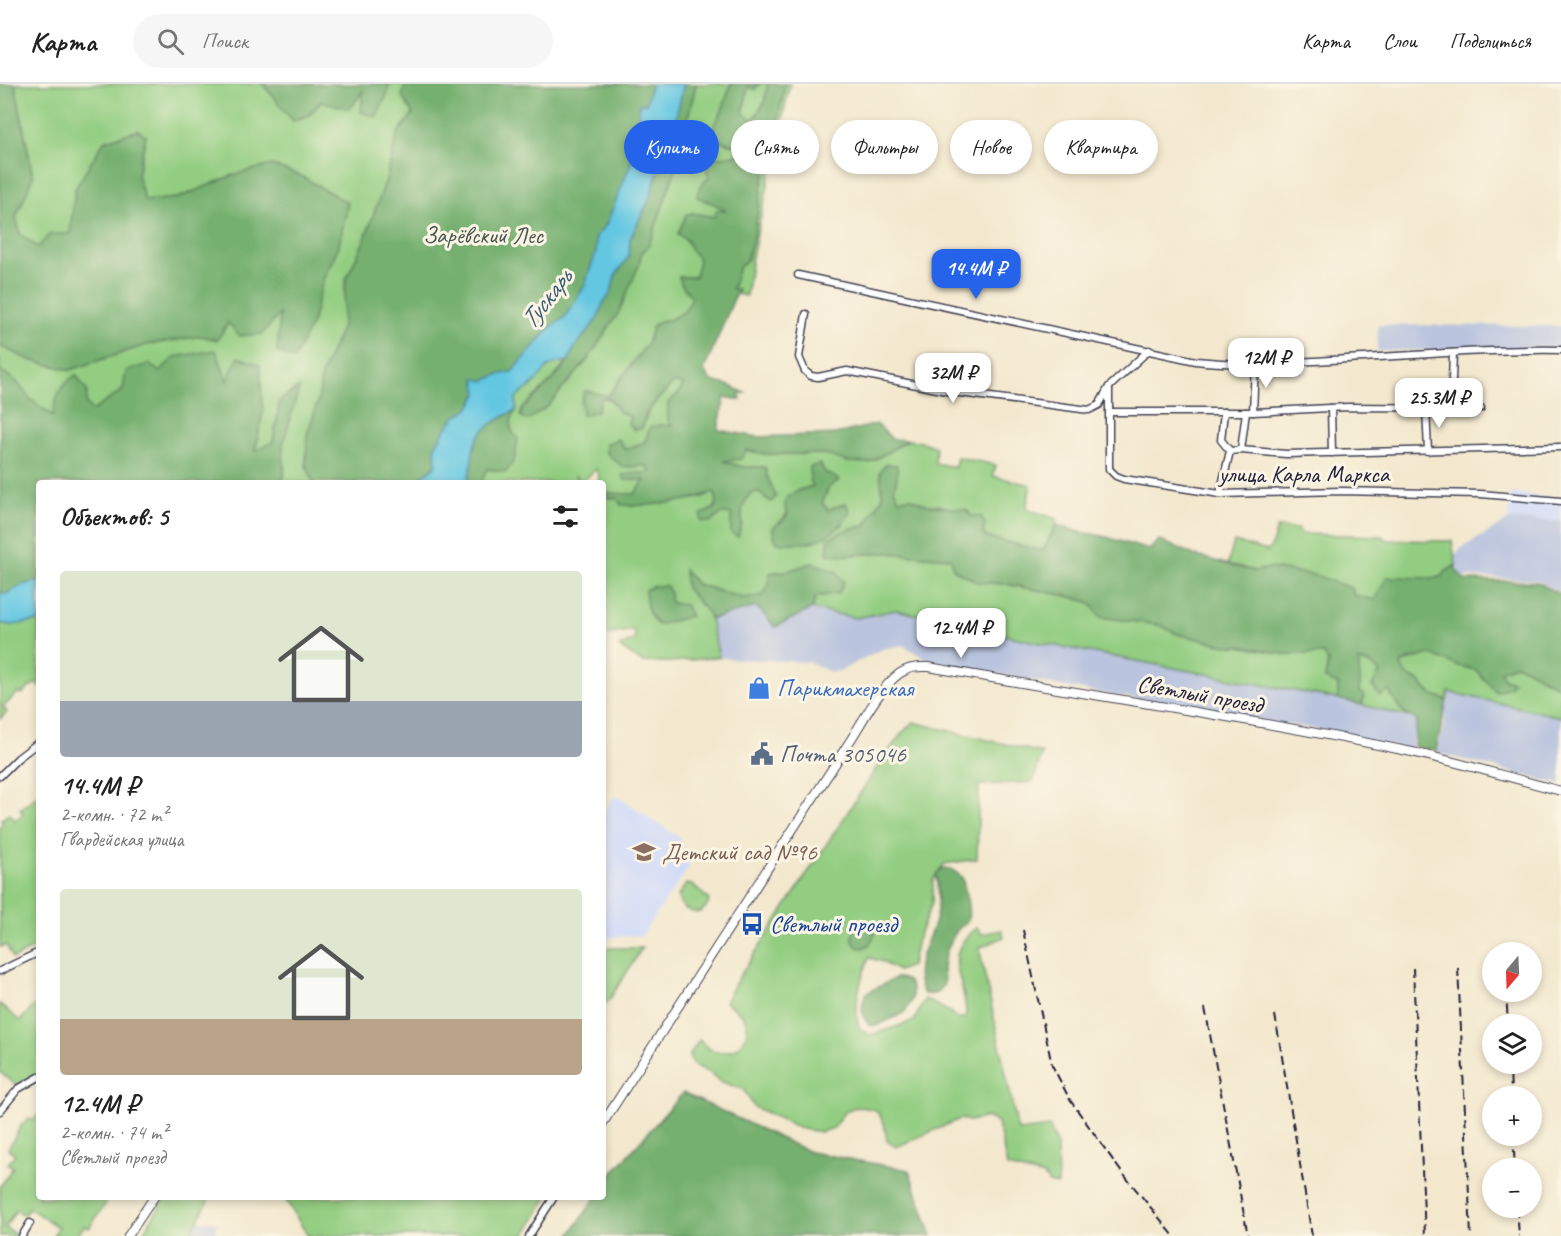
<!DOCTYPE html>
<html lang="ru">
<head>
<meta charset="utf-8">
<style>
  body { margin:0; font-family:Caveat,sans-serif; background:#f6f6f6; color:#222; height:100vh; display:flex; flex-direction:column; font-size:22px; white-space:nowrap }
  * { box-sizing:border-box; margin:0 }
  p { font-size:20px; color:#767676 }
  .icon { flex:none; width:33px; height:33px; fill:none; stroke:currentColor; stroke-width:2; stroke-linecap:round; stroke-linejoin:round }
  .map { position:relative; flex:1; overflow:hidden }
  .panel { position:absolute; left:36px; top:396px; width:570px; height:720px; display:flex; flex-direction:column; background:#fff; border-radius:6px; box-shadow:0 3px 9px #0003 }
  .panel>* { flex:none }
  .banner { position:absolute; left:624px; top:36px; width:570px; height:54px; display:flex; gap:12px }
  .needle { width:39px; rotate:199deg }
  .controls { position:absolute; left:1482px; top:858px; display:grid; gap:12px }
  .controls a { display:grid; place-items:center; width:60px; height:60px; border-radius:50%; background:#fff; box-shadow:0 3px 9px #0003; font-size:30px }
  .price { position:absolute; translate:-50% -51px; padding:0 14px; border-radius:12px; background:#fff; color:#222; font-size:20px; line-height:39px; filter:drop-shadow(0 2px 3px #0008) }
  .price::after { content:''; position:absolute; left:50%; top:36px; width:18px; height:14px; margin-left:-9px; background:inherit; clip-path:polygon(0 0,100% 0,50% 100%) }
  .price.active { background:#2563eb; color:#fff }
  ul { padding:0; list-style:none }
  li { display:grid; align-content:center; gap:12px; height:318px; padding:0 24px }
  li span { display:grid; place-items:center; height:186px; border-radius:6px; color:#555 }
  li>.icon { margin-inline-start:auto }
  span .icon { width:108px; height:108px; fill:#fffc; stroke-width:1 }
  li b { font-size:26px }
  h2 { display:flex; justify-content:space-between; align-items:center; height:72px; padding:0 24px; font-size:26px }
  .chip { padding:0 21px; border-radius:27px; background:#fff; box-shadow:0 3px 9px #0003; font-size:21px; line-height:54px }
  .chip.active { background:#2563eb; color:#fff }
  header { display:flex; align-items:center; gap:36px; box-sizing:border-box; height:84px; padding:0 30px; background:#fff; border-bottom:2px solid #e0e0e0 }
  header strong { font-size:28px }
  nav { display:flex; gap:33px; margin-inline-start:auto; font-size:21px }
  .search { width:420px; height:54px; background:#f6f6f6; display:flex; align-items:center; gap:15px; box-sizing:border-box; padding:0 21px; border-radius:33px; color:#767676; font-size:22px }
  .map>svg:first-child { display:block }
  .built { fill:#cfdafa }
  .industrial { fill:#bac4de }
  .green { fill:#93cd81; stroke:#5a785e; stroke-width:1.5; fill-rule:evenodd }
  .forest { fill:#76b06f; stroke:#4c6955; stroke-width:1.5 }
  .water { fill:#64c7e2; stroke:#43748e; stroke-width:1.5 }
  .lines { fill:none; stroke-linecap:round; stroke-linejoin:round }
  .minor-casing { stroke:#414051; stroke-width:9 }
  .tertiary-casing { stroke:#414051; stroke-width:10 }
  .minor { stroke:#fff; stroke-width:6 }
  .tertiary { stroke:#fff; stroke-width:8 }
  .rail { stroke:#22223b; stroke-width:2; stroke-dasharray:9 4.5; stroke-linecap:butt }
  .labels { text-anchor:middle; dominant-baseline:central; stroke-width:6; stroke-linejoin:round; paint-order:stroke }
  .park-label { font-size:24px; fill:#445550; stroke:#fcf5e5 }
  .street-label { font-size:24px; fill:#22223b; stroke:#fcf5e5 }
  .shop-label { font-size:24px; fill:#366cbe; stroke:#fcf5e5; text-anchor:start }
  .service-label { font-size:24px; fill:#4e5e75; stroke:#fcf5e5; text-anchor:start }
  .education-label { font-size:24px; fill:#785e54; stroke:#fcf5e5; text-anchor:start }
  .transit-label { font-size:24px; fill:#164399; stroke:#fcf5e5; text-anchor:start }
  .water-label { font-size:26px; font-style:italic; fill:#395c75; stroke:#fcf5e5 }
</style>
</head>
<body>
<header>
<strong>Карта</strong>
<div class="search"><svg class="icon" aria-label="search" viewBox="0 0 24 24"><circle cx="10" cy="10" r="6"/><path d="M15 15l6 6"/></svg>Поиск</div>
<nav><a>Карта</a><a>Слои</a><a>Поделиться</a></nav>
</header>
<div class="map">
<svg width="1561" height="1152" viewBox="0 0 1561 1152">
  <rect width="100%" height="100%" fill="#fcf5e5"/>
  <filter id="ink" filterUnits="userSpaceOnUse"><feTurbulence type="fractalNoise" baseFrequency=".0167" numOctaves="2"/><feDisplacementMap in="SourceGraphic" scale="12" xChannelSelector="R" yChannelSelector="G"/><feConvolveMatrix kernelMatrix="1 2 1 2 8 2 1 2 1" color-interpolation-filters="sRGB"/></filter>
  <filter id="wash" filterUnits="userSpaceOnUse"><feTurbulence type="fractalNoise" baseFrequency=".008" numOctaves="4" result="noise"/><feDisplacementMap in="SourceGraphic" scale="24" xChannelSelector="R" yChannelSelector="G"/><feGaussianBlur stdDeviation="1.35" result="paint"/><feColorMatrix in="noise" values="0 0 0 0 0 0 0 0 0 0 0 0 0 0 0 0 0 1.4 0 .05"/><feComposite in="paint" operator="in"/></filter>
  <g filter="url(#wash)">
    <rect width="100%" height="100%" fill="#f3e8ce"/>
    <g class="built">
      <path d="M1509 409 1561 414V437L1509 436Z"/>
      <path d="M615 711 680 754 689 783 642 851 603 854V729Z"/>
    </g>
    <g class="industrial">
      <path d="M1378 241 1561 242V264L1377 267Z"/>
      <path d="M1509 436 1561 437V509L1537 496 1459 492 1454 472 1460 465Z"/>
      <path d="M757 523 775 543 812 525 856 534 896 526 1031 557 1331 613 1417 636 1411 666 1338 649 1059 602 928 576 903 561 882 565 840 587 831 588 808 578 718 574 710 535Z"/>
      <path d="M1451 606 1561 629V701L1437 669 1445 637V627Z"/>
      <path d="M195 1136 217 1138 216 1152H191Z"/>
    </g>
    <g class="green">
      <path d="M15 0H263L269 8 309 31 321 17 363 6 387 11 389 0H406L402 12 413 30 398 49 386 96 365 155 346 195 342 242 321 292 319 314 307 352 306 381 314 399H280L284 393 283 360 298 304 280 316 273 358 255 368 263 328 227 297 160 288 123 306 92 327 86 319 87 307 76 291 53 332 30 315 16 297 0 286V262L30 276 70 286 146 261 201 252 217 255 228 239 281 229 312 239 323 196 339 162 236 90 178 114 145 117 137 91 146 52 75 105 70 151 38 164 20 150 16 133 33 93Z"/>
      <path d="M696 0H731L722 27 714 41 725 59 750 65 754 70H735L700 102 705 117 716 119 726 127 714 133 692 129 686 131 678 150C690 158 690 164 700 176L695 193H679L682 201 693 214 684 228 669 236 659 237 653 242 647 260 608 312 601 311V314L610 315 619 328 630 332 642 344C649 322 659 314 675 298L683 301 679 309 668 319 673 343 660 341 645 358 625 366 623 383 648 382 650 389 625 396H645L635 410 603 409V399H598L599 392 596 385 582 398 575 391 578 399H481L487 385 506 388 511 348 510 336 516 326 515 313 533 301 543 288 553 279 568 277 551 297 523 324 547 323 589 274 629 202 639 181 641 170 649 161 675 87Z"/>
      <path d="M759 0H768L764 19 753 37 743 29 748 2 755 5Z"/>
      <path d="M785 0H790L752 173 746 212 736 210 738 205H731L739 183 747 177 754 151 762 101 774 56Z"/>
      <path d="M908 356 922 358 936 363 935 379 955 383 957 373 996 381 993 392 1031 401 1026 425 1058 435 1043 467 986 453 971 432 939 421H927L911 414 899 415 894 405 897 393 880 388 883 413 865 442 849 445 845 471 888 469 951 474 977 498 1006 500 1067 512 1090 518 1101 533 1160 541 1177 550 1226 561 1246 563 1283 570H1324L1328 578 1325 594 1338 600V615L1031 557 896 526 856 534 812 525 816 513 827 510 813 479 787 487 770 489 768 501 763 512 743 514 696 500 685 487 698 518 709 530 719 573 671 578H642L619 563 635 555 634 546 603 551V413L652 420 700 414 714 408 717 416 715 424 701 431 731 430 742 440V424L750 409 759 408 766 415 776 413 768 394 765 383H743L720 377 745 366 765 370H824L848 378 869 379ZM824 388 839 396 829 403 822 419 843 441 813 458 773 444C787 434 792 421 799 406L813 402Z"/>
      <path d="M1277 444 1297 445 1303 450 1382 452 1388 456 1452 457 1456 481 1445 488 1443 492 1435 494 1416 495 1375 516 1352 511 1270 484 1255 487 1228 480 1234 458 1268 467 1271 463Z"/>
      <path d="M30 537H39V603L35 599 22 610 19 608 3 623 7 628 0 635V539L12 541Z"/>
      <path d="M1430 570 1456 581 1476 586 1483 595 1512 598 1504 595 1500 587 1517 580 1561 604V633L1449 608 1447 616 1431 610 1419 597 1405 590 1400 580 1412 575Z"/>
      <path d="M1359 578C1385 581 1383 600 1396 619 1399 624 1404 629 1409 633L1362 621 1364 612 1359 607Z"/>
      <path d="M913 638 1042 669 1033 698 979 701 977 775 944 780 933 796 932 819 917 856 911 882 898 887 881 877 869 874C860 897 853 921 859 944L870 951 914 937 925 915 950 928 957 935 966 933C967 893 938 874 977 843L981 850 1002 846 1004 853 979 864 1018 1047 1050 1043 1057 1062 1058 1101 1049 1099 1044 1092 1007 1083 998 1039 987 1033 970 1037 960 1035 896 1063 887 1057 884 1039 877 1027C855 1019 844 1023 834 1044L821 1048 802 1045 754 1023 744 1006 720 997 710 989 694 981 689 972 699 956C703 959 706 963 710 965 730 976 757 954 744 933 740 927 731 922 725 918L738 895 880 679 902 649Z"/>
      <path d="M39 710V861L13 875 6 861 0 863V742L3 739 1 736 9 729 15 736 23 730 20 725Z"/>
      <path d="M686 800 692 801 709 815 708 821 701 828C691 831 679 823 678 812Z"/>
      <path d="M603 864H642L610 915 603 921Z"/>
      <path d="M39 917V990L17 1002 0 988V920L20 937Z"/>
      <path d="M39 1030V1113H110L89 1144 84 1142 77 1152H53L58 1143 29 1124 24 1131 16 1126 5 1143 15 1150 14 1152H0V1103L13 1083 8 1080 15 1070 8 1065 21 1042 29 1034 33 1037Z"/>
      <path d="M166 1113H212L209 1115 190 1152H141Z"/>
      <path d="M284 1113H548L524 1152H308Z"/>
    </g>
    <g class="forest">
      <path d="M0 0H15L33 93 16 133 20 150 38 163 50 150H70L75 105 104 57 138 46 146 52 137 91 145 117 178 114 236 90 272 81 301 92 348 119 339 162 323 196 312 239 294 275 277 268 280 230 262 250 240 252 228 239 217 256 201 252 146 261 70 286 30 276 0 262Z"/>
      <path d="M263 0H389L387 11 376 33 361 28 363 7 350 25 321 17 309 31 293 37Z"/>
      <path d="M406 0H651L646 20H640L637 46 639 59 606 141 596 152V168L584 203 565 233 551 243 512 288 497 291 484 298 469 324 454 334 435 362 436 381 415 399H314L306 381 307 352 319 314 321 292 342 242 346 195 365 155 386 96 398 49 413 30 402 12Z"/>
      <path d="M684 0H696L675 87 649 161 641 170 639 181 619 228 589 274 547 323 528 336 520 332 523 324 551 298 568 278 575 263 598 234 603 219 611 209 615 192 629 172 630 155 648 118 676 33Z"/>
      <path d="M731 0H759L755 5 748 3 743 29 753 36 764 19 768 0H785L774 56 762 101 754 151 746 177 739 183 732 205H738L704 286 711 297 728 301 745 309 739 310 741 316 725 313 718 346 758 353 836 350 877 340 892 355 908 356 869 379 848 378 824 370H765L746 366 741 375 723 377 743 383H765L768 394 776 413 771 418 759 408 750 409 742 424V440L738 453 731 449V430H721L711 438 701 437V431L715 424 717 416 714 408C690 418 646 423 621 421L617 414 603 413V409L635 410 645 396H625L622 391 650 388 648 382 623 383 606 369V360L618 355 625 365 645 358 650 343 660 341 672 342 668 337V319L679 309 683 301 674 298 647 327 642 344 634 346 628 339 630 332 619 328 610 315 601 314 597 327 582 331 581 317 585 307C595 307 599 311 608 312L647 260 653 242 659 237 669 236 684 228 692 214 682 201 679 193H695L699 176 691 166 687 156 678 150 686 131 692 129 714 133 717 126 725 127C717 119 708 118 697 113L700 102 709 94 706 85 713 74 753 69 750 65 713 55 714 41 722 27Z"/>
      <path d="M216 266 227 297 238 273 260 281 263 328 255 367 273 358 280 316 299 304 283 360 284 393 280 399H39V497L22 501 6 510 0 509V286L16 297 30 315 53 332C56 312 58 303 76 291L87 307 86 319 92 327 123 306 126 287 149 280 160 288 174 273Z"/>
      <path d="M516 326C509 338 508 345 518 355L514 377 506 388 487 385 481 399H467C472 386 471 371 476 357 480 344 504 332 516 326Z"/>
      <path d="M820 380 825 388 839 396 829 403 822 419 828 426 846 419 850 428C834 457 807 462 776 458L772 444 782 437 788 430 785 424 786 414 799 406 813 402 810 396V383Z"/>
      <path d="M886 380 897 381V393L894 405 899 415 911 414 927 421 967 426 971 432H981L985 440 983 449 986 453 1043 467 1057 441 1080 448 1103 452 1149 466 1159 456 1194 471 1237 483 1255 487 1270 484 1315 491 1353 505V511L1375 516 1387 493 1435 494 1443 492 1445 488 1456 481V486L1465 496 1537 498 1561 511V604L1517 580 1500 587 1504 595 1513 598 1510 603 1496 608 1476 586 1456 581 1430 570 1412 575 1401 580 1405 590 1419 597 1431 610 1447 616 1436 667 1414 663 1417 636C1403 632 1396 620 1389 607L1380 612 1372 602 1380 588 1369 579 1359 578C1358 588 1362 598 1359 607L1364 612 1362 621 1338 615V600L1325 595 1328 578 1324 570H1283L1249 563 1226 561 1177 550 1160 541 1101 533 1089 518 1067 512 1006 500 977 498 953 485 951 474 888 469 845 471 827 470 829 454 849 445 865 442 883 413 880 388Z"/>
      <path d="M813 479 837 488 844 498 839 509 816 513 812 525 775 543 757 523 710 535 709 530 686 504 684 486 696 500 743 514 763 512 768 501 770 489 787 487Z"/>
      <path d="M654 502H667L670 509 671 519 685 521 691 532 658 541C647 531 646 520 645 506Z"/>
      <path d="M942 784 951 785 962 793C964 803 971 825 968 835 966 841 959 842 956 848 950 857 944 872 943 883 942 891 947 899 941 905 937 911 930 911 924 910 908 883 930 859 936 833 939 818 938 805 936 790Z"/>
      <path d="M867 837 873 840 875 850 869 861 863 864 857 863 853 858V849L857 840Z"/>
      <path d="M896 894C914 893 916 912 907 925 903 932 893 933 887 937 879 941 878 943 869 941 860 931 861 921 866 909Z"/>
      <path d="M683 1009 810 1068 909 1086 932 1152H569L596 1113H603V1103L615 1086Z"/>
    </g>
    <g class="water">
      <path d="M651 0H684L676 33 648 118 630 155 629 172 615 192 611 209 603 219 598 234 575 263 568 277C541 281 549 286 532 301 527 306 521 309 516 313V326C504 332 480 344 476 357 471 371 472 386 467 399H415L436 381 435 362 445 346 454 334 469 324 478 310 475 294 484 297 497 291 512 288 551 243 565 233 575 217 584 203 596 168V152L606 141 639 59 637 46 640 20H646Z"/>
      <path d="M39 497V537L12 541 0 539V509L6 510 22 501Z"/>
    </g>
  </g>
  <g filter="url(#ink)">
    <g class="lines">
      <g class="minor-casing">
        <g id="minor">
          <path d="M798 191 1196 277C1253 283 1308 277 1365 274 1430 270 1496 265 1561 266"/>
          <path d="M806 230 799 273 805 287 811 292 818 293 847 287 952 308 1089 326 1099 321 1109 303 1149 266"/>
          <path d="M1109 303V385L1116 392 1124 395 1220 410 1341 407 1430 409 1481 410 1561 417"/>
          <path d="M1426 323 1428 367"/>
          <path d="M1451 323 1453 269"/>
          <path d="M1331 324 1332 369"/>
          <path d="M1109 328H1253L1348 323 1481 324"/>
          <path d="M1224 328 1221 356 1230 367"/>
          <path d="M1253 328 1255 281"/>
          <path d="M1241 366 1286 370 1561 363"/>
          <path d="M1220 410 1230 367 1241 366 1246 328"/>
          <path d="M0 692 18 674 39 658"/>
          <path d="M0 887 39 868"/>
          <path d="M0 1027 18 1005 39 993"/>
          <path d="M22 1152 30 1139"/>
          <path d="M529 1152 554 1113"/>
        </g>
      </g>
      <g class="tertiary-casing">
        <g id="tertiary">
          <path d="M603 1039 850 657C863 637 884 595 906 586 913 582 921 583 929 583 1090 612 1252 634 1412 668 1462 679 1511 694 1561 707"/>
          <path d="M128 1152 154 1113"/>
        </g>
      </g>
      <use href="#minor" class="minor"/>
      <use href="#tertiary" class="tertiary"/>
      <g class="rail">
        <path d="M1023 846 1052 981 1070 1016 1120 1086 1174 1152"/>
        <path d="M1413 884 1425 1152"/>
        <path d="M1458 884 1471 1152"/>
        <path d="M1506 908 1508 940"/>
        <path d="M1205 924 1248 1152"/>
        <path d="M1275 931 1312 1152"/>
        <path d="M1510 980 1511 1012"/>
        <path d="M1513 1052 1515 1084"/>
        <path d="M1517 1124 1519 1152"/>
      </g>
    </g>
  </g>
  <defs>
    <g id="shop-bare" transform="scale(1.8)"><path d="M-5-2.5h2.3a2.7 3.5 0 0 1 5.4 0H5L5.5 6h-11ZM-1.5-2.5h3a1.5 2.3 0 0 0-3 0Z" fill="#3f7fe0" stroke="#fcf5e5" stroke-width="2.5" paint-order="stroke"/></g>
    <g id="civic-bare" transform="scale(1.8)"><path d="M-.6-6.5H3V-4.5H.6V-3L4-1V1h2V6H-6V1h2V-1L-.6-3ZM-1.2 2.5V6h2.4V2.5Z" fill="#5c6f8a" stroke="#fcf5e5" stroke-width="2.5" paint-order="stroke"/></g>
    <g id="school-bare" transform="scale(1.8)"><path d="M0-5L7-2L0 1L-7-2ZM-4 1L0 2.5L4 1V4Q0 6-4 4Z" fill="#8d6e63" stroke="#fcf5e5" stroke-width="2.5" paint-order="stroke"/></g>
    <g id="bus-bare" transform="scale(1.8)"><path d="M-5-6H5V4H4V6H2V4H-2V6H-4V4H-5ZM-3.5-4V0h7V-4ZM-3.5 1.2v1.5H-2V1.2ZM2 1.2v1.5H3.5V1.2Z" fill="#1a4fb4" stroke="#fcf5e5" stroke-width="2.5" paint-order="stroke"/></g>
  </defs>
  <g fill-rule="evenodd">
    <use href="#shop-bare" x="759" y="604"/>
    <use href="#civic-bare" x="762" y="670"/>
    <use href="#school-bare" x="644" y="768"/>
    <use href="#bus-bare" x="752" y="840"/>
  </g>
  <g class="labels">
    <g class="park-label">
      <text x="483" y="151">Зарёвский Лес</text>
    </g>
    <g class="street-label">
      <text x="1304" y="390">улица Карла Маркса</text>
      <text transform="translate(1200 610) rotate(10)">Светлый проезд</text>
    </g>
    <g class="shop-label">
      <text x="777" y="604">Парикмахерская</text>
    </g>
    <g class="service-label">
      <text x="780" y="670">Почта 305046</text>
    </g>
    <g class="education-label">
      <text x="662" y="768">Детский сад №96</text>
    </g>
    <g class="transit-label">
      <text x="770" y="840">Светлый проезд</text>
    </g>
    <g class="water-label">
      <text transform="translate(546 215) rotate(-52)">Тускарь</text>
    </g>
  </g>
</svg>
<div class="controls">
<a><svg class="needle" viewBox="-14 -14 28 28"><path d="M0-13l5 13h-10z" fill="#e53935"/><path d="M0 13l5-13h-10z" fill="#767676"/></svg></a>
<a><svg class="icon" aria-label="layers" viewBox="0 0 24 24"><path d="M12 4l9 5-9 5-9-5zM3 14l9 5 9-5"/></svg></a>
<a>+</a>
<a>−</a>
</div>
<b class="price active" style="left:976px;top:216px">14.4M ₽</b>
<b class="price" style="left:1266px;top:305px">12M ₽</b>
<b class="price" style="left:953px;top:320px">32M ₽</b>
<b class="price" style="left:1439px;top:345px">25.3M ₽</b>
<b class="price" style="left:961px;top:575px">12.4M ₽</b>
<div class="banner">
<a class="chip active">Купить</a>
<a class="chip">Снять</a>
<a class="chip">Фильтры</a>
<a class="chip">Новое</a>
<a class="chip">Квартира</a>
</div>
<section class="panel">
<h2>Объектов: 5<svg class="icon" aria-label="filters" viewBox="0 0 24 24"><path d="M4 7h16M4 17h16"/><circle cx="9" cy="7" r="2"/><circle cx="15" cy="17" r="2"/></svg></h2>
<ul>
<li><span style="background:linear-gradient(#dfe7d0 70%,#9aa5b1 0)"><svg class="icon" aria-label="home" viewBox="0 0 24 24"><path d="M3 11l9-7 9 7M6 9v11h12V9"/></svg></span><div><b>14.4M ₽</b><p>2-комн. · 72 m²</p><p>Гвардейская улица</p></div></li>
<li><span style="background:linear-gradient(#dfe7d0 70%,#b9a48a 0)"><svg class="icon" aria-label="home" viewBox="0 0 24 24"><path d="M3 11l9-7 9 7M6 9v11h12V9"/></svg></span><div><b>12.4M ₽</b><p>2-комн. · 74 m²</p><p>Светлый проезд</p></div></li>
</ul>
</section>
</div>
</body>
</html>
